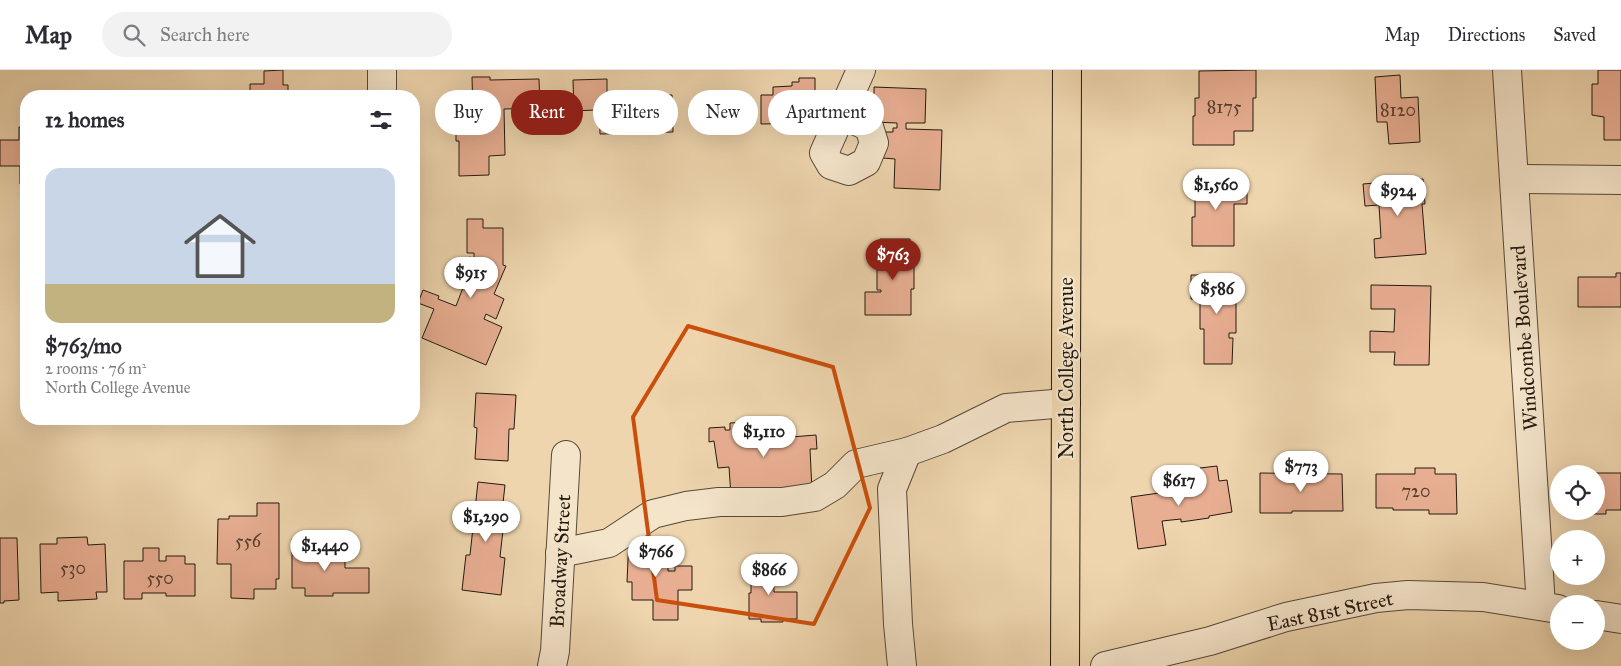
<!DOCTYPE html>
<html lang="en">
<head>
<meta charset="utf-8">
<style>
  body { margin:0; font-family:"IM FELL Great Primer",serif; background:#f2f2f3; color:#2b2b33; height:100vh; display:flex; flex-direction:column; font-size:19px; white-space:nowrap }
  * { box-sizing:border-box; margin:0 }
  p { font-size:16px; color:#7c7c81 }
  .icon { flex:none; width:28px; height:28px; fill:none; stroke:currentColor; stroke-width:2; stroke-linecap:round; stroke-linejoin:round }
  .map { position:relative; flex:1; overflow:hidden }
  .panel { position:absolute; left:20px; top:20px; width:400px; height:335px; display:flex; flex-direction:column; background:#fff; border-radius:20px; box-shadow:0 5px 20px #0002 }
  .panel>* { flex:none }
  .top-card { position:absolute; left:435px; top:20px; width:475px; height:45px; display:flex; gap:10px }
  .controls { position:absolute; left:1550px; top:395px; display:grid; gap:10px }
  .controls a { display:grid; place-items:center; width:55px; height:55px; border-radius:50%; background:#fff; box-shadow:0 5px 20px #0002; font-size:25px }
  .price { position:absolute; translate:-50% -42px; padding:0 11px; border-radius:18px; background:#fff; color:#222; font-size:16px; line-height:32px; filter:drop-shadow(0 1px 2px #0008) }
  .price::after { content:''; position:absolute; left:50%; top:30px; width:15px; height:11px; margin-left:-8px; background:inherit; clip-path:polygon(0 0,100% 0,50% 100%) }
  .price.current { background:#8f2418; color:#fff }
  ul { padding:0; list-style:none }
  li { display:grid; align-content:center; gap:10px; height:265px; padding:0 25px }
  li span { display:grid; place-items:center; height:155px; border-radius:15px; color:#555 }
  li>.icon { margin-inline-start:auto }
  span .icon { width:90px; height:90px; fill:#fffc; stroke-width:1 }
  li b { font-size:21px }
  h2 { display:flex; justify-content:space-between; align-items:center; height:60px; padding:0 25px; font-size:21px }
  .tag { padding:0 18px; border-radius:22px; background:#fff; box-shadow:0 5px 20px #0002; font-size:18px; line-height:45px }
  .tag.current { background:#8f2418; color:#fff }
  header { display:flex; align-items:center; gap:30px; box-sizing:border-box; height:70px; padding:0 25px; background:#fff; border-bottom:1px solid #e1e1e2 }
  header strong { font-size:24px }
  nav { display:flex; gap:28px; margin-inline-start:auto; font-size:18px }
  .search { width:350px; height:45px; background:#f2f2f3; display:flex; align-items:center; gap:12px; box-sizing:border-box; padding:0 18px; border-radius:28px; color:#7c7c81; font-size:19px }
  .map>svg:first-child { display:block }
  .building { fill:#e8ae92; stroke:#24190f }
  .lines { fill:none; stroke-linecap:round; stroke-linejoin:round }
  .minor-casing { stroke:#564837; stroke-width:30 }
  .major-casing { stroke:#24190f; stroke-width:30 }
  .minor { stroke:#f4e4ca; stroke-width:28 }
  .major { stroke:#eed5ae; stroke-width:28 }
  .marked { fill:none; stroke:#cb4f0c; stroke-width:4; stroke-linejoin:round }
  .labels { text-anchor:middle; dominant-baseline:central; stroke-width:4.5; stroke-linejoin:round; paint-order:stroke }
  .number-label { font-size:18px; fill:#553e30 }
  .street-label { font-size:20px; fill:#24190f; stroke:#f4e4ca }
</style>
</head>
<body>
<header>
<strong>Map</strong>
<div class="search"><svg class="icon" aria-label="search" viewBox="0 0 24 24"><circle cx="10" cy="10" r="6"/><path d="M15 15l6 6"/></svg>Search here</div>
<nav><a>Map</a><a>Directions</a><a>Saved</a></nav>
</header>
<div class="map">
<svg width="1621" height="596" viewBox="0 0 1621 596">
  <rect width="100%" height="100%" fill="#eed5ae"/>
  <filter id="stains"><feTurbulence type="fractalNoise" baseFrequency=".004" numOctaves="4"/><feColorMatrix values="0 0 0 0 .2 0 0 0 0 .09 0 0 0 0 .02 0 0 0 .5 -.17"/></filter>
  <radialGradient id="worn" r=".72"><stop offset=".6" stop-color="#630" stop-opacity="0"/><stop offset="1" stop-color="#630" stop-opacity=".3"/></radialGradient>
  <g class="building">
    <path d="M283 0V15H288V26H250V14H264V1Z"/>
    <path d="M1256 0V28H1253V61H1234V75H1193V46H1195V28H1199V1Z"/>
    <path d="M1598 0H1621V70H1604V47L1592 45V14H1598Z"/>
    <path d="M1400 5 1401 28 1418 27 1420 72 1389 74 1387 52H1377L1375 7Z"/>
    <path d="M472 7H490V10L539 9 540 38 504 39 505 85 489 86V105L459 106V71H456V54H469V43H473Z"/>
    <path d="M799 8H815V53L761 54V25H773V17L792 16V12H799Z"/>
    <path d="M607 9V26L672 25 673 62 600 64 599 33 595 34V40L574 41 573 10Z"/>
    <path d="M874 17 926 19 925 53H906V59L942 60 940 120 894 118 895 89 883 88V62H893V58H897V53L874 52Z"/>
    <rect x="126" y="21" width="19" height="5"/>
    <path d="M19 57H26V114H20V96H0V70H19Z"/>
    <path d="M1195 108H1235V113H1247V134H1234V176H1192V147H1195Z"/>
    <path d="M1423 109 1425 134H1422L1426 184 1375 188 1374 169 1381 168 1379 135 1365 136 1363 114Z"/>
    <path d="M467 149H483V158H503V195L506 196 494 224 504 229 496 249 486 244 484 249 502 257 486 295 422 268 434 239 418 233 423 220 439 226 438 229 456 236 464 215 458 213 469 187 474 188V183H467Z"/>
    <path d="M880 169H910V194H914V219H911V245H865V222H881V220H877V193H881Z"/>
    <path d="M1616 203H1621V237H1578V207H1616Z"/>
    <path d="M1191 205H1236V263H1229V268H1233L1232 294H1204V259H1200V229H1191Z"/>
    <path d="M1371 215 1431 216 1429 295H1394L1395 282H1370V261L1394 262 1395 239H1371Z"/>
    <path d="M476 323 516 325 514 359H509L508 391 475 389 477 358 474 357Z"/>
    <path d="M790 350 791 367 816 365 817 379H810L812 421 731 426 729 397 718 398 714 371 709 372V358L725 357V360H730V353Z"/>
    <path d="M1217 396 1219 411 1227 410 1232 442 1209 446V448L1181 452V449L1162 451 1166 475 1138 479 1131 427 1166 422 1165 418 1202 413 1200 398Z"/>
    <path d="M1415 398H1435V404H1456L1457 444H1429V440H1393V438H1376V404H1415Z"/>
    <path d="M1260 403 1342 404 1343 441H1292V443H1260Z"/>
    <path d="M1587 403H1621V440H1606V444H1586V441H1596V404Z"/>
    <path d="M478 412 505 415 500 460H503L500 487 505 488 501 525 462 520 466 485H470Z"/>
    <path d="M257 433H279V509H276V519H254V529L231 528V494H217L218 449H229V446H257Z"/>
    <path d="M87 467 88 475 105 474 107 522H96L97 529 58 531V522L41 523 40 474H57V468Z"/>
    <path d="M629 467 655 468V485H668V501H675V496H692V520H678V550H653V530H632V512H627Z"/>
    <path d="M0 468H17L19 530 4 531V533H0Z"/>
    <path d="M292 469H311V482H345V498H369V523H333V526H305V518H292Z"/>
    <path d="M143 478H159V491H166V486H185V494H195V526H166V523H142V529H124V491H143Z"/>
    <path d="M773 490 774 522H797V549H783V552H761V549H749V523H751V491Z"/>
  </g>
  <g class="lines">
    <g class="minor-casing">
      <g id="minor">
        <path d="M382 0V26"/>
        <path d="M1507 0 1541 536"/>
        <path d="M841 44 869 57 874 73 866 92 849 101 831 95 824 83 861 0"/>
        <path d="M1515 109 1621 110"/>
        <path d="M560 483 609 473 653 444 686 436 719 432H782L815 427 835 415 856 394 907 382"/>
        <path d="M1596 545 1621 549"/>
        <path d="M552 596 555 581 566 385"/>
        <path d="M902 596 898 554 892 419 907 382 943 369 1006 338 1066 333"/>
        <path d="M1105 596 1210 571 1286 547 1376 528 1408 525 1483 527 1558 539"/>
      </g>
    </g>
    <g class="major-casing">
      <path id="major" d="M1065 596 1067 0"/>
    </g>
    <use href="#minor" class="minor"/>
    <use href="#major" class="major"/>
  </g>
  <path class="marked" d="M688 256 833 297 870 438 814 554 657 530 633 347Z"/>
  <g class="labels">
    <g class="number-label">
      <text x="1224" y="37">8175</text>
      <text x="1398" y="40">8120</text>
      <text x="1416" y="421">720</text>
      <text x="248" y="471">556</text>
      <text x="73" y="498">530</text>
      <text x="160" y="508">550</text>
    </g>
    <g class="street-label">
      <text transform="translate(1524 268) rotate(-94)">Windcombe Boulevard</text>
      <text transform="translate(1066 298) rotate(-90)">North College Avenue</text>
      <text transform="translate(560 491) rotate(-87)">Broadway Street</text>
      <text transform="translate(1330 541) rotate(-12)">East 81st Street</text>
    </g>
  </g>
  <rect width="100%" height="100%" filter="url(#stains)"/>
  <rect width="100%" height="100%" fill="url(#worn)"/>
</svg>
<div class="controls">
<a><svg class="icon" aria-label="locate" viewBox="0 0 24 24"><circle cx="12" cy="12" r="6"/><path d="M12 2v4M12 18v4M2 12h4M18 12h4"/></svg></a>
<a>+</a>
<a>−</a>
</div>
<b class="price" style="left:1216px;top:141px">$1,560</b>
<b class="price" style="left:1398px;top:147px">$924</b>
<b class="price current" style="left:893px;top:211px">$763</b>
<b class="price" style="left:471px;top:229px">$915</b>
<b class="price" style="left:1217px;top:245px">$586</b>
<b class="price" style="left:764px;top:388px">$1,110</b>
<b class="price" style="left:1301px;top:423px">$773</b>
<b class="price" style="left:1179px;top:437px">$617</b>
<b class="price" style="left:486px;top:473px">$1,290</b>
<b class="price" style="left:325px;top:502px">$1,440</b>
<b class="price" style="left:656px;top:508px">$766</b>
<b class="price" style="left:769px;top:526px">$866</b>
<div class="top-card">
<a class="tag">Buy</a>
<a class="tag current">Rent</a>
<a class="tag">Filters</a>
<a class="tag">New</a>
<a class="tag">Apartment</a>
</div>
<section class="panel">
<h2>12 homes<svg class="icon" aria-label="filters" viewBox="0 0 24 24"><path d="M4 7h16M4 17h16"/><circle cx="9" cy="7" r="2"/><circle cx="15" cy="17" r="2"/></svg></h2>
<ul>
<li><span style="background:linear-gradient(#c9d6e8 75%,#c2b280 0)"><svg class="icon" aria-label="home" viewBox="0 0 24 24"><path d="M3 11l9-7 9 7M6 9v11h12V9"/></svg></span><div><b>$763/mo</b><p>2 rooms · 76 m²</p><p>North College Avenue</p></div></li>
</ul>
</section>
</div>
</body>
</html>
